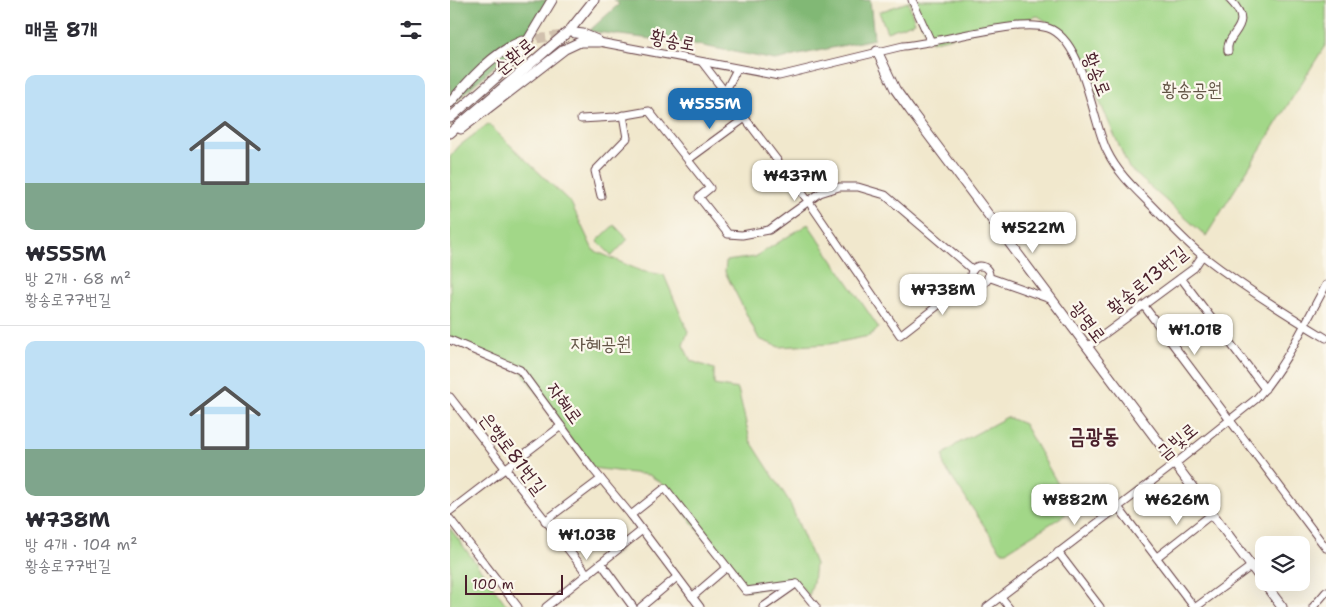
<!DOCTYPE html>
<html lang="ko">
<head>
<meta charset="utf-8">
<style>
  body { margin:0; font-family:"Shantell Sans","Poor Story",sans-serif; background:#f2f2f3; color:#2b2b33; height:100vh; display:flex; flex-direction:column; font-size:19px; white-space:nowrap }
  * { box-sizing:border-box; margin:0 }
  p { font-size:16px; color:#7c7c81 }
  .icon { flex:none; width:28px; height:28px; fill:none; stroke:currentColor; stroke-width:2; stroke-linecap:round; stroke-linejoin:round }
  .map { position:relative; flex:1; overflow:hidden }
  .panel { display:flex; flex-direction:column; background:#fff; width:450px }
  .panel>* { flex:none }
  .fabs { position:absolute; left:805px; top:536px; display:grid; gap:10px }
  .fabs a { display:grid; place-items:center; width:55px; height:55px; border-radius:10px; background:#fff; box-shadow:0 5px 20px #0002; font-size:25px }
  .scale { position:absolute; left:15px; bottom:12px; width:98px; box-sizing:border-box; padding-left:5px; border:2px solid #4a1f2b; border-top:0; font-size:14px; line-height:18px; white-space:nowrap; color:#4a1f2b; -webkit-text-stroke:4px #fbf7ec; paint-order:stroke }
  .price { position:absolute; translate:-50% -42px; padding:0 11px; border-radius:10px; background:#fff; color:#222; font-size:16px; line-height:32px; filter:drop-shadow(0 1px 2px #0008) }
  .price::after { content:''; position:absolute; left:50%; top:30px; width:15px; height:11px; margin-left:-8px; background:inherit; clip-path:polygon(0 0,100% 0,50% 100%) }
  .price.active { background:#1f6fb2; color:#fff }
  ul { padding:0; list-style:none }
  li { display:grid; align-content:center; gap:10px; height:265px; padding:0 25px }
  li+li { border-top:1px solid #e1e1e2 }
  li span { display:grid; place-items:center; height:155px; border-radius:10px; color:#555 }
  li>.icon { margin-inline-start:auto }
  span .icon { width:90px; height:90px; fill:#fffc; stroke-width:1 }
  li b { font-size:21px }
  h2 { display:flex; justify-content:space-between; align-items:center; height:60px; padding:0 25px; font-size:21px }
  main { display:flex; flex:1; min-height:0 }
  .map>svg:first-child { display:block }
  .green { fill:#a2d788; stroke:#767b5a }
  .forest { fill:#81b874; stroke:#666c50 }
  .lines { fill:none; stroke-linecap:round; stroke-linejoin:round }
  .major-tunnel { stroke:#d0c0ad; stroke-width:9; stroke-dasharray:9 4.5; stroke-linecap:butt }
  .minor-casing { stroke:#633d43; stroke-width:9 }
  .major-casing { stroke:#633d43; stroke-width:11 }
  .minor { stroke:#fff; stroke-width:7 }
  .major { stroke:#fff; stroke-width:9 }
  .labels { text-anchor:middle; dominant-baseline:central; stroke-width:4.5; stroke-linejoin:round; paint-order:stroke }
  .street-label { font-size:19px; fill:#4a1f2b; stroke:#fbf7ec }
  .park-label { font-size:19px; fill:#645647; stroke:#fbf7ec }
  .quarter-label { font-size:21px; font-weight:bold; fill:#4a1f2b; stroke:#fbf7ec }
</style>
</head>
<body>
<main>
<section class="panel">
<h2>매물 8개<svg class="icon" aria-label="filters" viewBox="0 0 24 24"><path d="M4 7h16M4 17h16"/><circle cx="9" cy="7" r="2"/><circle cx="15" cy="17" r="2"/></svg></h2>
<ul>
<li><span style="background:linear-gradient(#bfe0f5 70%,#7fa58c 0)"><svg class="icon" aria-label="home" viewBox="0 0 24 24"><path d="M3 11l9-7 9 7M6 9v11h12V9"/></svg></span><div><b>₩555M</b><p>방 2개 · 68 m²</p><p>황송로77번길</p></div></li>
<li><span style="background:linear-gradient(#bfe0f5 70%,#7fa58c 0)"><svg class="icon" aria-label="home" viewBox="0 0 24 24"><path d="M3 11l9-7 9 7M6 9v11h12V9"/></svg></span><div><b>₩738M</b><p>방 4개 · 104 m²</p><p>황송로77번길</p></div></li>
</ul>
</section>
<div class="map">
<svg width="876" height="607" viewBox="0 0 876 607">
  <rect width="100%" height="100%" fill="#fbf7ec"/>
  <filter id="ink" filterUnits="userSpaceOnUse"><feTurbulence type="fractalNoise" baseFrequency=".02" numOctaves="2"/><feDisplacementMap in="SourceGraphic" scale="10" xChannelSelector="R" yChannelSelector="G"/><feConvolveMatrix kernelMatrix="1 2 1 2 8 2 1 2 1" color-interpolation-filters="sRGB"/></filter>
  <filter id="wash" filterUnits="userSpaceOnUse"><feTurbulence type="fractalNoise" baseFrequency=".0096" numOctaves="4" result="noise"/><feDisplacementMap in="SourceGraphic" scale="20" xChannelSelector="R" yChannelSelector="G"/><feGaussianBlur stdDeviation="1.12" result="paint"/><feColorMatrix in="noise" values="0 0 0 0 0 0 0 0 0 0 0 0 0 0 0 0 0 1.4 0 .05"/><feComposite in="paint" operator="in"/></filter>
  <g filter="url(#wash)">
    <rect width="100%" height="100%" fill="#f1e8cd"/>
    <g class="green">
      <path d="M459 0H876V44L756 236 679 168 629 55 611 31 588 16 481 42Z"/>
      <path d="M458 2 465 22 437 32 429 12Z"/>
      <path d="M38 124 121 203 143 250 191 271 214 275 238 332 233 345 241 361 264 369V385L288 389 300 440 339 501 365 564 363 582 359 596 348 583 296 591 211 483 199 475 142 468 70 370 0 340V157L9 146Z"/>
      <path d="M358 224 429 328 419 336 380 344 329 347 309 339 275 272 276 261 305 257Z"/>
      <path d="M164 225 178 239 162 256 147 241Z"/>
      <path d="M557 417 574 424 618 502 616 514 557 551H551L494 466 493 455 507 444Z"/>
      <path d="M0 528 58 607H0Z"/>
    </g>
    <g class="forest">
      <path d="M0 0H105L63 49 0 107Z"/>
      <path d="M164 0H420L424 39 325 60 248 45 139 31 169 4Z"/>
    </g>
  </g>
  <g filter="url(#ink)">
    <g class="lines">
      <path class="major-tunnel" d="M74 41 118 34"/>
      <g class="minor-casing">
        <g id="minor">
          <path d="M462 0 481 42"/>
          <path d="M149 42 329 76 453 46C488 43 569 18 598 28 634 40 642 121 657 151 667 172 683 187 699 203 717 221 734 241 753 256 792 286 834 313 876 338"/>
          <path d="M778 51C775 32 807 27 780 0"/>
          <path d="M252 62 275 92"/>
          <path d="M287 69 275 92 359 202 450 335 522 279"/>
          <path d="M131 119 165 117 199 111 260 188 249 197 278 234 292 235 319 230 370 193 389 187H408L435 195 523 270"/>
          <path d="M239 159 295 118"/>
          <path d="M151 196 145 171 177 138 173 115"/>
          <circle cx="530" cy="275" r="9"/>
          <path d="M538 277 600 299"/>
          <path d="M731 278 815 389"/>
          <path d="M694 306 876 548"/>
          <path d="M0 340 70 370 142 468 181 515 250 607"/>
          <path d="M637 347 744 268 752 256"/>
          <path d="M0 397 138 575"/>
          <path d="M668 507 744 607"/>
          <path d="M0 511 111 426"/>
          <path d="M181 515 215 488 296 591 347 584"/>
          <path d="M0 519 68 607"/>
          <path d="M95 521 151 479"/>
          <path d="M608 552 650 607"/>
          <path d="M707 557 762 514"/>
          <path d="M151 563 183 607"/>
          <path d="M347 584 366 607"/>
          <path d="M242 597 277 567"/>
          <path d="M551 597 559 607"/>
          <path d="M96 607 191 531"/>
          <path d="M191 607 227 577"/>
          <path d="M313 607 343 586"/>
          <path d="M537 607 726 463 806 399C835 367 855 323 876 285"/>
          <path d="M746 607 800 567"/>
          <path d="M863 607 876 592"/>
        </g>
      </g>
      <g class="major-casing">
        <g id="major">
          <path d="M125 33 133 34 147 40"/>
          <path d="M427 51 445 89 460 110 832 607"/>
          <path d="M0 103C19 80 44 52 72 41"/>
          <path d="M0 118 48 76 71 52 102 0"/>
          <path d="M11 129 115 49 130 42H149"/>
          <path d="M0 133 120 30 144 0"/>
        </g>
      </g>
      <use href="#minor" class="minor"/>
      <use href="#major" class="major"/>
    </g>
  </g>
  <g class="labels">
    <g class="street-label">
      <text transform="translate(223 40) rotate(11)">황송로</text>
      <text transform="translate(64 56) rotate(-40)">순환로</text>
      <text transform="translate(647 74) rotate(68)">황송로</text>
      <text transform="translate(697 280) rotate(-39)">황송로13번길</text>
      <text transform="translate(638 322) rotate(53)">광명로</text>
      <text transform="translate(115 403) rotate(54)">자혜로</text>
      <text transform="translate(727 441) rotate(-39)">금빛로</text>
      <text transform="translate(63 453) rotate(53)">은행로81번길</text>
    </g>
    <g class="park-label">
      <text x="742" y="89">황송공원</text>
      <text x="151" y="343">자혜공원</text>
    </g>
    <g class="quarter-label">
      <text x="644" y="436">금광동</text>
    </g>
  </g>
</svg>
<div class="fabs">
<a><svg class="icon" aria-label="layers" viewBox="0 0 24 24"><path d="M12 4l9 5-9 5-9-5zM3 14l9 5 9-5"/></svg></a>
</div>
<div class="scale">100 m</div>
<b class="price active" style="left:260px;top:130px">₩555M</b>
<b class="price" style="left:345px;top:202px">₩437M</b>
<b class="price" style="left:583px;top:254px">₩522M</b>
<b class="price" style="left:493px;top:316px">₩738M</b>
<b class="price" style="left:745px;top:356px">₩1.01B</b>
<b class="price" style="left:625px;top:526px">₩882M</b>
<b class="price" style="left:727px;top:526px">₩626M</b>
<b class="price" style="left:137px;top:561px">₩1.03B</b>
</div>
</main>
</body>
</html>
